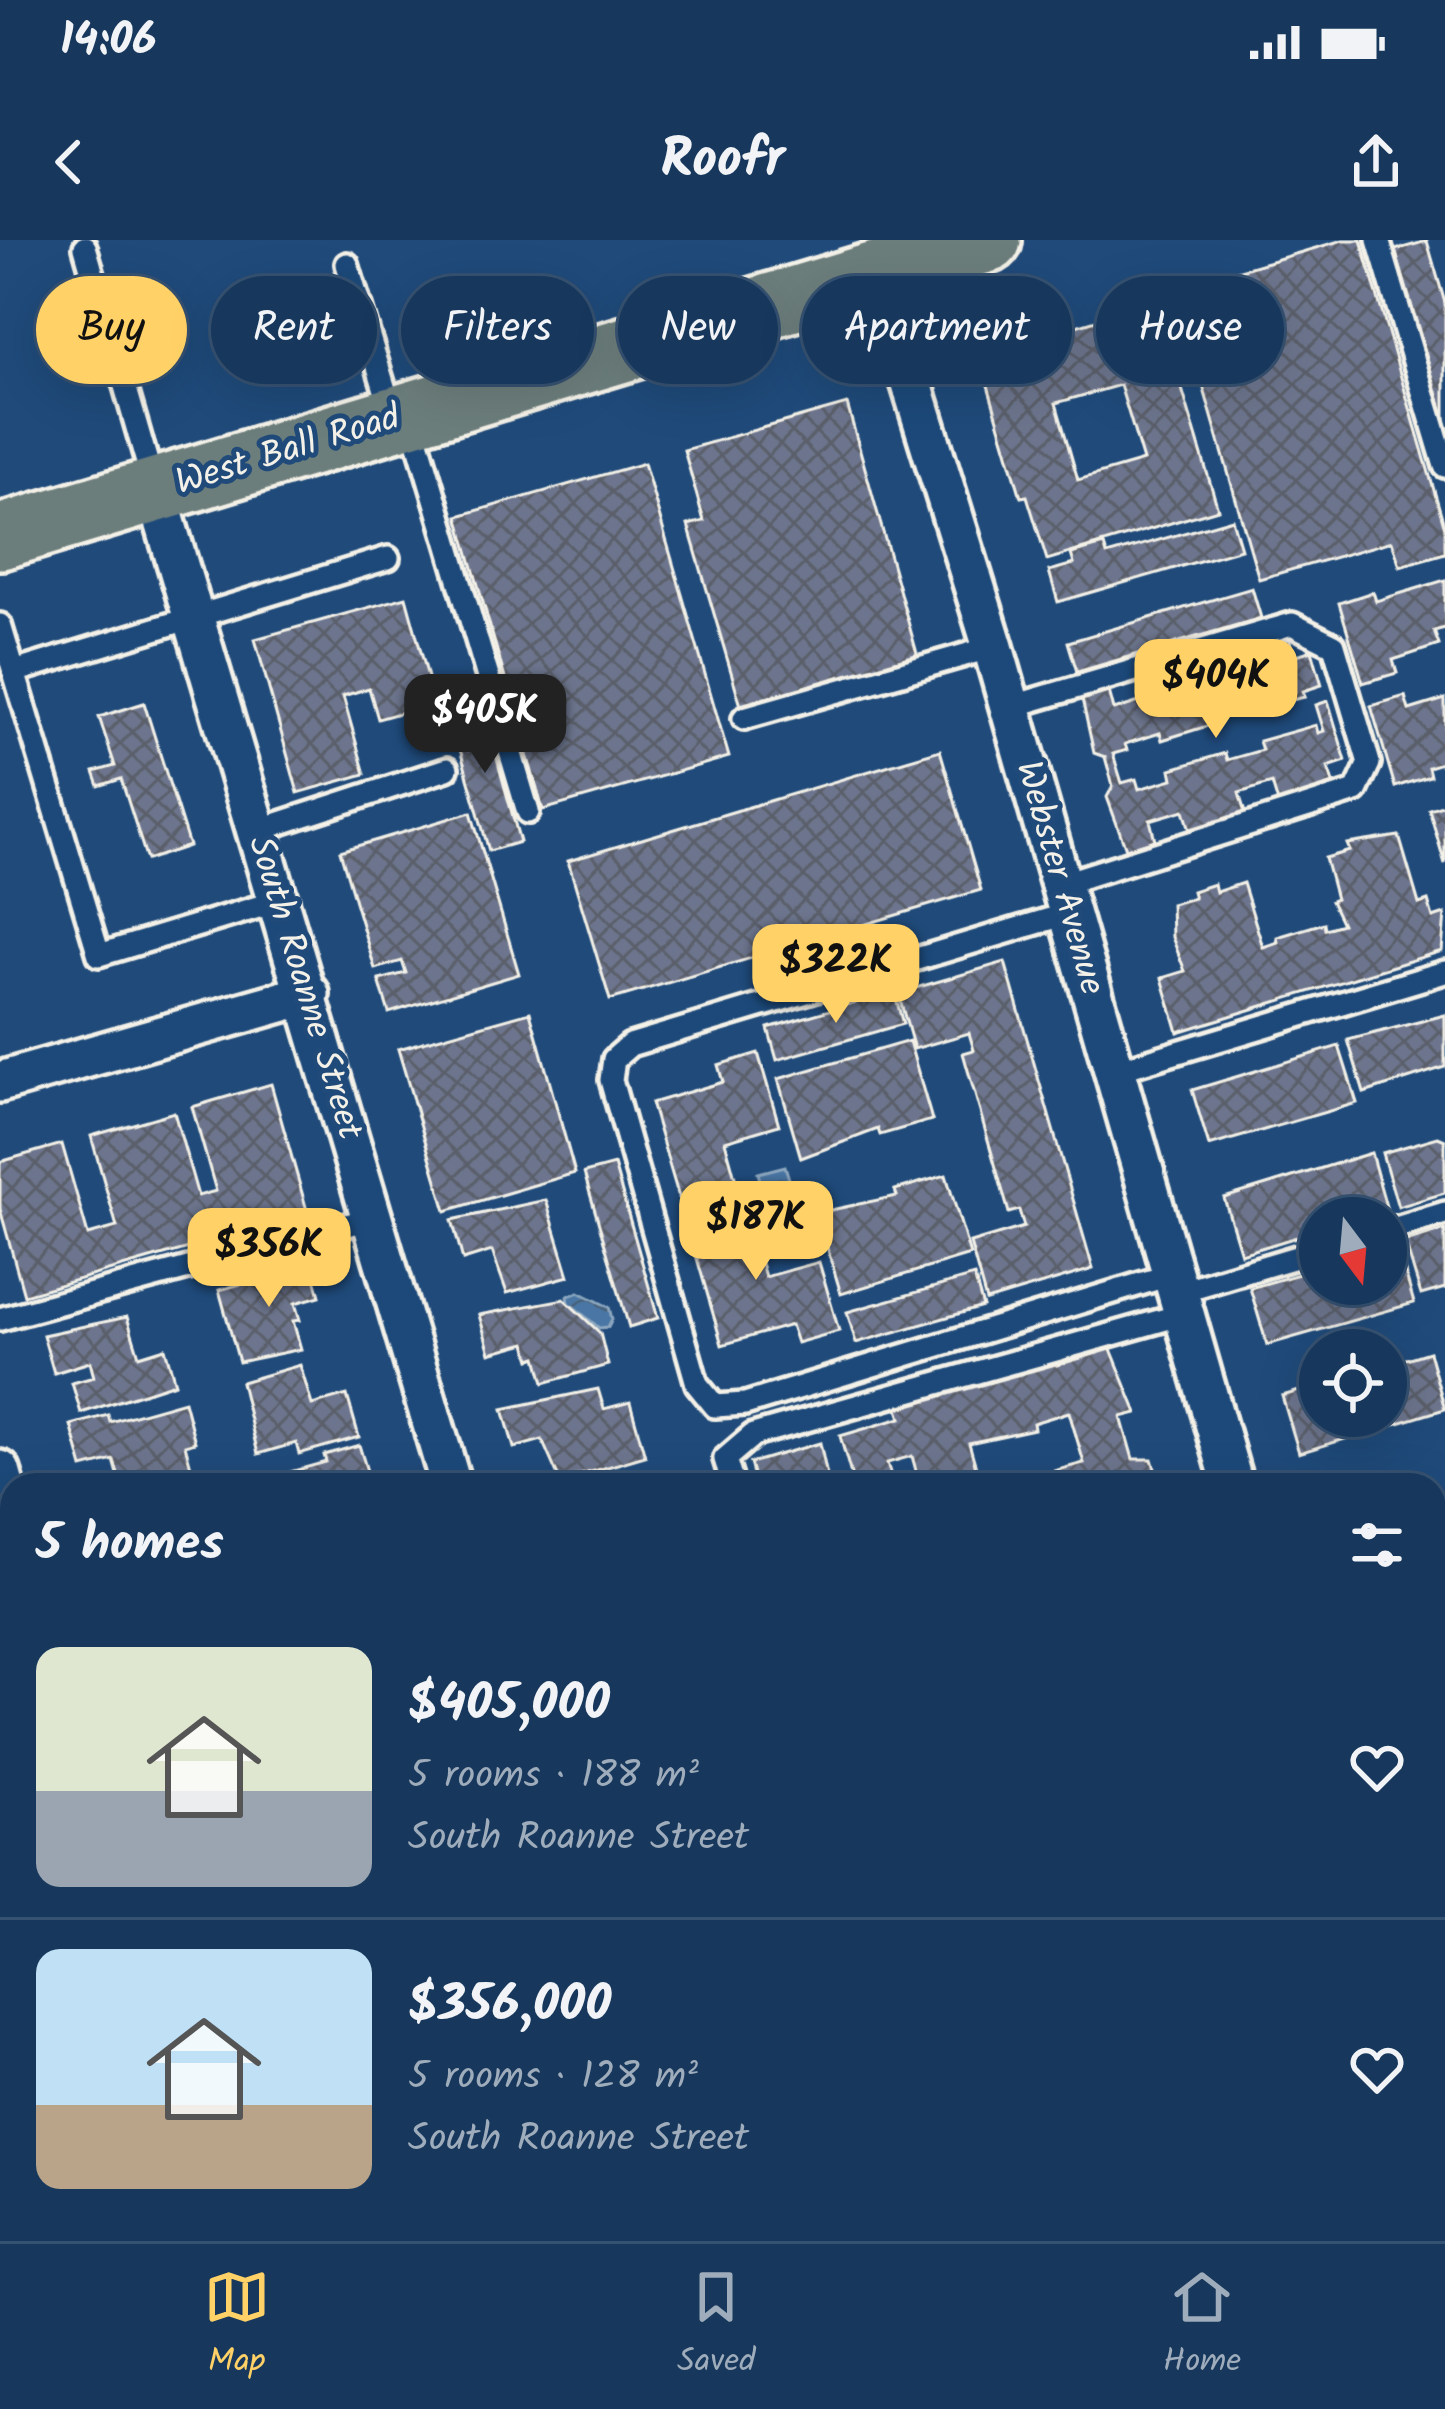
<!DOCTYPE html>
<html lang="en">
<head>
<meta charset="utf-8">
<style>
  body { margin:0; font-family:Kalam,sans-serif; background:#244365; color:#f1f3f6; height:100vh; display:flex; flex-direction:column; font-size:45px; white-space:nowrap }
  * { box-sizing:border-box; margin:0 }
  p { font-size:39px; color:#9eacbb }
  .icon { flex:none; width:66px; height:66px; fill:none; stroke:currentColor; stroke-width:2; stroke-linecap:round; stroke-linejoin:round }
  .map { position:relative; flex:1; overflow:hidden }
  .sheet { position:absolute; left:0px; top:1233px; width:1446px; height:768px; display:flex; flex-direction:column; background:#17385c; border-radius:36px 36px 0 0; box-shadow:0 12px 48px #0002,0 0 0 3px #365272 }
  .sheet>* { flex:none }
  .banner { position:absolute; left:36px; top:36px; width:1374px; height:108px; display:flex; gap:24px }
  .needle { width:78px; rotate:164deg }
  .buttons { position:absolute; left:1299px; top:957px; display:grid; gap:24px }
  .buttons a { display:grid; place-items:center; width:108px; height:108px; border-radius:50%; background:#17385c; box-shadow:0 12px 48px #0002,0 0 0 3px #365272; font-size:60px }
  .price { position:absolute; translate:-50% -102px; padding:0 27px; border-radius:24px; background:#ffd166; color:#111; font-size:39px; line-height:78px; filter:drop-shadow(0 3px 6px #0008) }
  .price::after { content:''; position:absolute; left:50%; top:72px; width:36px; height:27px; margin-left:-18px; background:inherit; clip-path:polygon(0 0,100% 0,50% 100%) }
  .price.active { background:#222; color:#fff }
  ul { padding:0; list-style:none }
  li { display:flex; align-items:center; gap:36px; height:300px; padding:0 36px }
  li+li { border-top:3px solid #365272 }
  li span { display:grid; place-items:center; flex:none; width:336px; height:240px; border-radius:24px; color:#555 }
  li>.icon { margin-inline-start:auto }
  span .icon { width:144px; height:144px; fill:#fffc; stroke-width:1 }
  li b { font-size:51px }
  h2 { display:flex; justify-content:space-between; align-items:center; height:144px; padding:0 36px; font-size:51px }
  .pill { padding:0 42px; border-radius:54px; background:#17385c; box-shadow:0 12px 48px #0002,0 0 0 3px #365272; font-size:42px; line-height:108px }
  .pill.active { background:#ffd166; color:#111 }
  .status { display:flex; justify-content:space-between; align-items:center; height:84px; padding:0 60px; background:#17385c; direction:ltr }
  .status svg { height:33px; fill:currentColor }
  header { display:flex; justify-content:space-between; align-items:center; height:156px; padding:0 36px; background:#17385c; font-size:54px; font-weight:700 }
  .tab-bar { display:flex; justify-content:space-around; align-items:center; height:168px; border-top:3px solid #365272; background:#17385c; font-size:33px; color:#9eacbb }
  .tab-bar a { display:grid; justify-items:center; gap:6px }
  .tab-bar .active { color:#ffd166 }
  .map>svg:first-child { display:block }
  .water { fill:url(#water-waves); stroke:#8da7bf; stroke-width:3 }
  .building { fill:url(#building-cross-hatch); stroke:#f4f1e8; stroke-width:3; fill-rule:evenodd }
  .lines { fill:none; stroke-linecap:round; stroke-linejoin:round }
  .service-casing { stroke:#f4f1e8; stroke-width:30 }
  .minor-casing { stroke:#f4f1e8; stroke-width:48 }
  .primary-casing { stroke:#f4f1e8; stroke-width:72 }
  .service { stroke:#1f4a7a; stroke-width:21 }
  .minor { stroke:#1f4a7a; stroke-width:39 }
  .primary { stroke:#6c7e7c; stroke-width:63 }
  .labels { text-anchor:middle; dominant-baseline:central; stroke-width:10; stroke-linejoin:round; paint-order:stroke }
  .street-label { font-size:36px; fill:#f4f1e8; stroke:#1f4a7a }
</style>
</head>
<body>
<div class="status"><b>14:06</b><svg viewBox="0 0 49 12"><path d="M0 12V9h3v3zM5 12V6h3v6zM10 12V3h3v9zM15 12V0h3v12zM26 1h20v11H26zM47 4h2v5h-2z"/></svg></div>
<header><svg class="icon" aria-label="back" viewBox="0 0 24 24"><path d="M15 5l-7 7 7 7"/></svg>Roofr<svg class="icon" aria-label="share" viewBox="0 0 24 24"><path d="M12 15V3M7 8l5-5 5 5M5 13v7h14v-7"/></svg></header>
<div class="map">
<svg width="1445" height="2001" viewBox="0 0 1445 2001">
  <defs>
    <pattern id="water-waves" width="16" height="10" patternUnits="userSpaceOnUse" patternTransform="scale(3)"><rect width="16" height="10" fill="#4876a4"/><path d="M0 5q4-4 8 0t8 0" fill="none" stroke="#485f75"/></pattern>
    <pattern id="building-cross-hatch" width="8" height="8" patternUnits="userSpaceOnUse" patternTransform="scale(3)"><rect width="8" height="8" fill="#6c748d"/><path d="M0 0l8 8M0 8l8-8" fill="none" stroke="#5a5e6a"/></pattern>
  </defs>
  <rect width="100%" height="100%" fill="#1f4a7a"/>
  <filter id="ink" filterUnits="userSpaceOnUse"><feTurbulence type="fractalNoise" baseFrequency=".00833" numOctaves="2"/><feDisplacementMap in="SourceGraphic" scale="24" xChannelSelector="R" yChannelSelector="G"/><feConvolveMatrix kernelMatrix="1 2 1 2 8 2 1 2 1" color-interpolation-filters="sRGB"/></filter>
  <g filter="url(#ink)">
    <g class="water">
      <path d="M785 926 803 984 775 993 758 933Z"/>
      <path d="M579 1052 609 1067 612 1079 608 1087 599 1088 569 1063 568 1056Z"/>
    </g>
    <g class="building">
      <path d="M1343 0H1361L1445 288V313L1400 326 1392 301 1259 339 1175 49Z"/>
      <path d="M1427 1 1445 63V182L1395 10Z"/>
      <path d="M1156 62 1218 269 1047 320 1027 256 1021 257 979 115ZM1120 145 1143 221 1078 240 1056 163Z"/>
      <path d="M847 164 918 417 741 466 688 285 704 281 684 210Z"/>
      <path d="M644 223 729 517 543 570 458 276Z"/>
      <path d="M1232 279 1241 309 1058 362 1049 331 1074 324 1071 314 1104 305 1107 315Z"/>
      <path d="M1445 340V388L1434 391 1439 405 1393 420 1397 433 1363 443 1339 363 1373 352 1376 361Z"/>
      <path d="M1252 348 1261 378 1077 432 1068 402Z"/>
      <path d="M406 357 435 463 378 479 369 448 343 456 365 534 298 553 255 399Z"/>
      <path d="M1289 397 1294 416 1312 410 1322 445 1303 451 1305 457 1215 478 1217 483 1162 500 1160 493 1125 504 1127 510 1113 514 1122 543 1136 539 1139 549 1173 539 1171 529 1225 513 1227 520 1262 510 1259 501 1316 485 1318 493 1324 491 1316 465 1328 461 1346 521 1328 527 1334 546 1278 563 1272 543 1239 553 1245 573 1190 590 1184 570 1150 580 1155 600 1126 609 1107 557 1113 546 1105 517 1094 513 1082 459 1109 451 1114 470 1149 459 1144 441 1200 424 1206 443 1238 433 1233 414Z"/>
      <path d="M1405 456 1409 470 1445 459V522L1428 527 1430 536 1395 547 1371 466Z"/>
      <path d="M481 462 520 602 489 611 449 471Z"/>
      <path d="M144 463 189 606 147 620 121 539 99 546 94 532 115 526 99 477Z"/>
      <path d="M940 510 981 650 610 760 568 621Z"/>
      <path d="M1445 564V624L1429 569Z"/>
      <path d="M471 572 519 734 389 773 379 740 406 733 402 721 375 729 340 611Z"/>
      <path d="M1399 596 1419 664 1428 661 1433 678 1445 674 1442 711 1178 792 1162 738 1185 731 1172 697 1171 664 1194 658 1192 651 1214 644 1216 652 1243 643 1263 707 1278 702 1277 697 1324 683 1325 689 1342 684 1331 661 1336 659 1325 618 1350 611 1347 604Z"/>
      <path d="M1005 722 1093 1029 986 1061 970 1003 1024 987 1019 970 1009 973 963 813 974 810 969 793 914 809 898 753Z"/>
      <path d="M894 751 903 784 777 820 768 788Z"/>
      <path d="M530 772 575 933 446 971 398 809Z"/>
      <path d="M1445 775V827L1364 853 1348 800Z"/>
      <path d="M909 801 932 880 880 895 878 889 801 918 778 839Z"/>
      <path d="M1339 806 1357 863 1209 906 1192 850Z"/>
      <path d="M758 813 779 885 725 901 739 952 682 968 651 863 723 842 718 825Z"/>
      <path d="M271 844 308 974 24 1055 0 969V922L62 904 88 995 117 987 91 896 174 872 198 956 216 951 192 867Z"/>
      <path d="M1438 897 1445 900V953L1398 967 1382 913Z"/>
      <path d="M1371 913 1387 970 1360 978H1320V990L1241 1014 1224 958Z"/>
      <path d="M614 925 658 1078 629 1087 584 933Z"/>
      <path d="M946 935 970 1015 841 1054 817 973 897 956 895 950Z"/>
      <path d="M546 960 569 1036 507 1053 492 1011 463 1020 452 980Z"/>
      <path d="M744 964 765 1037 819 1022 839 1091 797 1103 791 1085 722 1105 686 980Z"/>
      <path d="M1445 990V1048L1421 1055 1405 1002Z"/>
      <path d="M1397 1005 1414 1063 1267 1105 1250 1048 1320 1028V1044H1386V1008Z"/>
      <path d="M309 1016 320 1056 295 1063 300 1080 293 1081 301 1109 239 1122 219 1050 274 1035 271 1027Z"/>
      <path d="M974 1036 983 1067 856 1103 847 1072Z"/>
      <path d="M564 1059 600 1093 608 1125 544 1143 537 1117 531 1119 526 1103 490 1113 479 1075Z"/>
      <path d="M127 1077 139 1116 165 1108 175 1143 81 1173 72 1143 94 1137 90 1122 54 1133 43 1095Z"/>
      <path d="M1111 1109 1137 1173 1121 1177 1133 1219H1152L1160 1245H1001L1084 1223 1069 1172 1033 1183 1034 1189 969 1203 981 1245H920L912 1216 887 1223 892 1239 854 1245 840 1196 901 1178 897 1166 1056 1120 1057 1125Z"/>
      <path d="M1429 1112 1445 1169 1299 1213 1282 1156 1320 1145V1176H1386V1125Z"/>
      <path d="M300 1125 312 1165 347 1155 359 1197 299 1214 296 1203 258 1214 241 1142Z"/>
      <path d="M598 1149 604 1169 630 1162 645 1216 560 1241 542 1200 514 1208 503 1169Z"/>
      <path d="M184 1161 195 1202 185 1205 195 1241 121 1245 114 1220 83 1228 71 1185 108 1175 110 1182Z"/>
      <path d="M820 1203 829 1245H756L750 1223Z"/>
      <path d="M359 1205 371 1244 274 1245 272 1237 326 1222 324 1215Z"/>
      <path d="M1445 1251V1360L1434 1363V1255Z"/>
      <path d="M1445 1463V1604L1434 1607V1466Z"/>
      <path d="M12 1565V1606L0 1609V1568Z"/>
      <path d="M0 1627 7 1651 12 1649V1702L0 1706Z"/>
      <path d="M1445 1655V1735L1434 1697V1658Z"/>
      <path d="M12 1730V1807L0 1813V1734Z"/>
      <path d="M27 1989H80L40 2001H31Z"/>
      <path d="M343 1989H401L381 2001H347Z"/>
      <path d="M474 1989H556L565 2001H478Z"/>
      <path d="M845 1989 848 2001H797L840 1989Z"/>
      <path d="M890 1989H924L926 1995 894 2001Z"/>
      <path d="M1023 1989H1253L1213 2001H983Z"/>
    </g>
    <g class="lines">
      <g class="service-casing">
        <g id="service">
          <path d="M1378 0 1445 226"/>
          <path d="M85 7 153 243"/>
          <path d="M347 24 392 173"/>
          <path d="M412 181 528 572"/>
          <path d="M0 385 99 715 278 661"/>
          <path d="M14 432 388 318"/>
          <path d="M1010 467 1292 384 1334 405 1369 523 1356 551 1061 644"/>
          <path d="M744 478 993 407"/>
          <path d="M256 591 447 529"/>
          <path d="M1070 673 630 805 614 819 611 840 697 1144 715 1166 745 1164 1173 1034"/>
          <path d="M1115 831 1445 732"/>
          <path d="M1386 991 1445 973"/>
          <path d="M1178 1052 1320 1010"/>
          <path d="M0 1079 373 978"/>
          <path d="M733 1245 725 1219 753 1195 1184 1074"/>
          <path d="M1434 1381 1445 1377"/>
          <path d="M1434 1642 1445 1639"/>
        </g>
      </g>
      <g class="minor-casing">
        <g id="minor">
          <path d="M878 34 993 407 1233 1245"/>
          <path d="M156 251 451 1245"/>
          <path d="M0 842 309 754"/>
          <path d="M0 1231 12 1274"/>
          <path d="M1434 1946 1445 1984"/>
          <path d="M213 1989 217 2001"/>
          <path d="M666 1989 670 2001"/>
        </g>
      </g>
      <g class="primary-casing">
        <path id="primary" d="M0 297 989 0"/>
      </g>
      <use href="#service" class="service"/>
      <use href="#minor" class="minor"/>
      <use href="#primary" class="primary"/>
    </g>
  </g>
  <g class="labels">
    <g class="street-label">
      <text transform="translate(288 211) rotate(-17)">West Ball Road</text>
      <text transform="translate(1059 638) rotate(74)">Webster Avenue</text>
      <text transform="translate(304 748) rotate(73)">South Roanne Street</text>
    </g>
  </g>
</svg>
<div class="buttons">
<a><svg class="needle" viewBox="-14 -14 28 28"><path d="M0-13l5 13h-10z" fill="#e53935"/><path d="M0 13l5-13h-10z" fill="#9eacbb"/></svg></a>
<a><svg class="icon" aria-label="locate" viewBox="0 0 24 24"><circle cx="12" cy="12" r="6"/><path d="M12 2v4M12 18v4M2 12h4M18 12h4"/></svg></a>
</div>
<b class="price" style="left:1216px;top:501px">$404K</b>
<b class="price active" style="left:485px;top:536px">$405K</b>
<b class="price" style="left:836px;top:786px">$322K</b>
<b class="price" style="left:756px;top:1043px">$187K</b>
<b class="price" style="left:269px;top:1070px">$356K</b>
<div class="banner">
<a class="pill active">Buy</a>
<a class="pill">Rent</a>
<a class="pill">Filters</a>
<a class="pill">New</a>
<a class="pill">Apartment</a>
<a class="pill">House</a>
</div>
<section class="sheet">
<h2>5 homes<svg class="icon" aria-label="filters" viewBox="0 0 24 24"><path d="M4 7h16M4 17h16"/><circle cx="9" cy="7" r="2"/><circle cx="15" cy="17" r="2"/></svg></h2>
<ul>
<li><span style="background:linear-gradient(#dfe7d0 60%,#9aa5b1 0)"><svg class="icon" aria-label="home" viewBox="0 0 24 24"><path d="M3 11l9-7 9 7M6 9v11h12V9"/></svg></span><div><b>$405,000</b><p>5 rooms · 188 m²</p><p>South Roanne Street</p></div><svg class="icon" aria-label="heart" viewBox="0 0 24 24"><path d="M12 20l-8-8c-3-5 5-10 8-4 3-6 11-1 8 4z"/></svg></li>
<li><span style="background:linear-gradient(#bfe0f5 65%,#b9a48a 0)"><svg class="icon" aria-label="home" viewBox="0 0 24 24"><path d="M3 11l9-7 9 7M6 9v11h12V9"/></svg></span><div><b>$356,000</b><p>5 rooms · 128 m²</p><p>South Roanne Street</p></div><svg class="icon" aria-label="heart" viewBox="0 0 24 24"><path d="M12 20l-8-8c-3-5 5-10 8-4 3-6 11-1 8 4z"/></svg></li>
</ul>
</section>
</div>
<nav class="tab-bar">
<a class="active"><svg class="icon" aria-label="map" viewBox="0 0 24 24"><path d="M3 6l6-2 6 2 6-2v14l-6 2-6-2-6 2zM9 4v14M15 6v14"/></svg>Map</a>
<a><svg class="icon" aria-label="saved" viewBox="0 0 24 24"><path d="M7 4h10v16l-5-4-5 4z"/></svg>Saved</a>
<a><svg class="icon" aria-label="home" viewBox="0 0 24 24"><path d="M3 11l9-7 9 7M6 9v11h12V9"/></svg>Home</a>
</nav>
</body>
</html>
